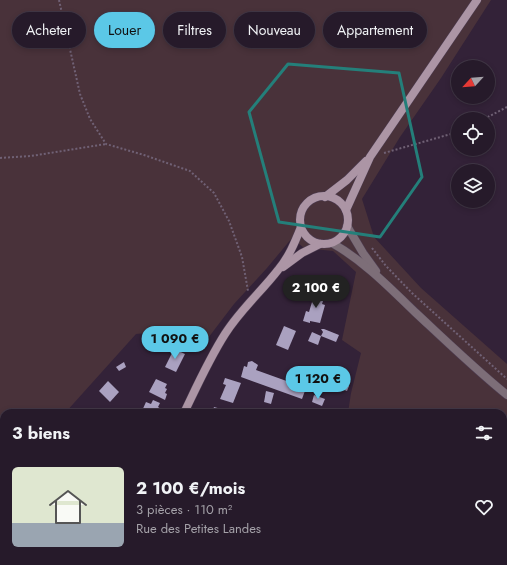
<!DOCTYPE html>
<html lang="fr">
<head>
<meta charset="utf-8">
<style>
  body { margin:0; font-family:Jost,sans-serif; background:#322736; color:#f1f3f6; height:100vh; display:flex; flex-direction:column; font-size:15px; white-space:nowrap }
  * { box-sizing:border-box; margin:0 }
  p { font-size:13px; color:#a4a1a8 }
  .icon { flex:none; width:22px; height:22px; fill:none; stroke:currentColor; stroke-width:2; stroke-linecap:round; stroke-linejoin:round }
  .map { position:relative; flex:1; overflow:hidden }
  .drawer { position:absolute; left:0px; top:409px; width:507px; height:156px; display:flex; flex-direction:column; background:#261a2a; border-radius:12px 12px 0 0; box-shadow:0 2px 6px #0003,0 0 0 1px #423847 }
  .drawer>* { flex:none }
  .top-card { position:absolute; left:12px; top:12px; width:483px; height:36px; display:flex; gap:8px }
  .needle { width:26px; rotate:244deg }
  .controls { position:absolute; left:451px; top:60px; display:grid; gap:8px }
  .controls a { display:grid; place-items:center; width:44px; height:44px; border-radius:50%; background:#261a2a; box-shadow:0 2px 6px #0003,0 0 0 1px #423847; font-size:20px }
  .price { position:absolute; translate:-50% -34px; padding:0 9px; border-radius:14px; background:#5bc8e7; color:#111; font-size:13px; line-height:26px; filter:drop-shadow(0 1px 2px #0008) }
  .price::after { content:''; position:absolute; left:50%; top:24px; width:12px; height:9px; margin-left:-6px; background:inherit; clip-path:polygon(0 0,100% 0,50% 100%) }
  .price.current { background:#222; color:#fff }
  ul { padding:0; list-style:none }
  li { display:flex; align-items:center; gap:12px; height:100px; padding:0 12px }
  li+li { border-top:1px solid #423847 }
  li span { display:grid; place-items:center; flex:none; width:112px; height:80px; border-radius:6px; color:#555 }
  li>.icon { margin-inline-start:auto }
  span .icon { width:48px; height:48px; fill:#fffc; stroke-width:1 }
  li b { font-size:17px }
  h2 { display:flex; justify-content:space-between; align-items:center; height:48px; padding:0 12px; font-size:17px }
  .tag { padding:0 14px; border-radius:18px; background:#261a2a; box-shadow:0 2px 6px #0003,0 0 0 1px #423847; font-size:14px; line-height:36px }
  .tag.current { background:#5bc8e7; color:#111 }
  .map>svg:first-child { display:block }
  .green { fill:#49323a }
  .building { fill:#aaa1c0 }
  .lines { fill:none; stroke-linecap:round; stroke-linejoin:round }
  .minor-casing { stroke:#4e3e53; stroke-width:9 }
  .tertiary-casing { stroke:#4e3e53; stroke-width:9 }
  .secondary-casing { stroke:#4e3e53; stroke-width:9 }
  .path { stroke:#706175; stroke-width:2; stroke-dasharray:2 2; stroke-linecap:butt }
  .minor { stroke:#7d6e78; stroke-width:8 }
  .tertiary { stroke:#7d6e78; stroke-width:8 }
  .secondary { stroke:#ac95a5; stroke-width:8 }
  .marked { fill:none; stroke:#247f7a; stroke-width:3; stroke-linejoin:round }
</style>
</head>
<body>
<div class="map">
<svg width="507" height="565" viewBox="0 0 507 565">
  <rect width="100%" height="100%" fill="#332238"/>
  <path class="green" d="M0 0H491L441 78 400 137 362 199 374 237 421 288 507 364V565H398V561H503V413H348L351 393 361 353 342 340 356 272 333 251 304 248 292 238 267 268 234 304 202 346 169 331 136 334 65 413H4V505L0 509Z"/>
  <g class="building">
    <path d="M315 292 325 295 322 304 325 305 320 323 310 321V323L303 321 306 311 309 312Z"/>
    <path d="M284 326 296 331 288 350 276 345Z"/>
    <path d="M321 329H324L339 335 336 342 321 336 323 332Z"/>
    <path d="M312 332 321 336 318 345 308 341Z"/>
    <path d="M174 349 185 354 176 372 165 367Z"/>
    <path d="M252 361 258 365 256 370 306 388 302 399 241 377 244 366 247 367 248 362Z"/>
    <path d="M124 362 126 367 119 371 116 367Z"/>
    <path d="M225 378 241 383 233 403 220 399 226 385 223 384Z"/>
    <path d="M156 379 167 384 165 388 167 389 165 393 167 394 165 400 149 392Z"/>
    <path d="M108 381 119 392 110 402 99 391Z"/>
    <path d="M338 382 349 386 347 391 337 387Z"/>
    <path d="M266 391 274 393 271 404 264 402Z"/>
    <path d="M314 395 325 399 322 406 312 402Z"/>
    <path d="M153 400 160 403 158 407 161 409 159 413H141L146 402 151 404Z"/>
    <path d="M214 407 228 411V413H212Z"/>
    <path d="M41 561H51L47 565H44Z"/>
    <rect x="113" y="561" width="15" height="4"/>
    <path d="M226 561H232L231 565H226Z"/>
    <path d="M333 561H343V565H329V563H333Z"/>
    <rect x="357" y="561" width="21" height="4"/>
  </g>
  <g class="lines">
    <g class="minor-casing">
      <path id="minor" d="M289 565V561"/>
    </g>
    <g class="tertiary-casing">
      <g id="tertiary">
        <path d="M347 226 363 253 376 271"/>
        <path d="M332 243C364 261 390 288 416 313 446 341 475 369 507 395"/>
      </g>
    </g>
    <g class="secondary-casing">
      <g id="secondary">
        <circle cx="324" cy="220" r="24"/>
        <path d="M325 197 347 180 366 161"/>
        <path d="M346 210 370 157 477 0"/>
        <path d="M283 267 302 253 320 244"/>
        <path d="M184 413C197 386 209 359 225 334 240 310 261 292 278 270 289 257 295 242 301 227"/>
        <path d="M72 565 76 561"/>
      </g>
    </g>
    <g class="path">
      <path d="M59 0 80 94 90 119 106 144 144 155 190 171 214 193 229 221 242 257 248 291"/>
      <path d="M484 119 507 107"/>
      <path d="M384 153 458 132"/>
      <path d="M0 158 31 156 106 144"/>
      <path d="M372 248 386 266 412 293 507 379"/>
      <path d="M503 535 507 534"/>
      <path d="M443 565V561"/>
    </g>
    <use href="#minor" class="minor"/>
    <use href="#tertiary" class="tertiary"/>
    <use href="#secondary" class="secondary"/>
  </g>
  <path class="marked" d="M288 64 399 73 422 177 380 237 279 222 249 112Z"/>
</svg>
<div class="controls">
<a><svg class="needle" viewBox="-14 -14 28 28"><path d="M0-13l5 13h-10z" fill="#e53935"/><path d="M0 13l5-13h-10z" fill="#a4a1a8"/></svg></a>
<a><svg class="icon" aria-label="locate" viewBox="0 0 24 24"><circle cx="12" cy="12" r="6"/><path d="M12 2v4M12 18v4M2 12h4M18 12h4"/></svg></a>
<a><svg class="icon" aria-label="layers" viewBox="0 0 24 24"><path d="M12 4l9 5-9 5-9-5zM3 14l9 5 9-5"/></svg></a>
</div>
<b class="price current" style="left:316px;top:309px">2 100 €</b>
<b class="price" style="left:175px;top:360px">1 090 €</b>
<b class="price" style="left:318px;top:400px">1 120 €</b>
<div class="top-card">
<a class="tag">Acheter</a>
<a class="tag current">Louer</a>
<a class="tag">Filtres</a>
<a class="tag">Nouveau</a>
<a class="tag">Appartement</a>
</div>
<section class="drawer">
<h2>3 biens<svg class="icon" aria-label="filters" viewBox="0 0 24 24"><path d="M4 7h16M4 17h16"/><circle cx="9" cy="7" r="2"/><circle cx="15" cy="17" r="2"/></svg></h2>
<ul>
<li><span style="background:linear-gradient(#dfe7d0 70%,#9aa5b1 0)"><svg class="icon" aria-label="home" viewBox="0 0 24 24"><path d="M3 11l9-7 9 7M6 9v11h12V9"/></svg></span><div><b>2 100 €/mois</b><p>3 pièces · 110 m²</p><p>Rue des Petites Landes</p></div><svg class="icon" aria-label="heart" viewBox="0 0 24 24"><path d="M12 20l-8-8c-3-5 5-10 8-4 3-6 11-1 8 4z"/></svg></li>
</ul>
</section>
</div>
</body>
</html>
